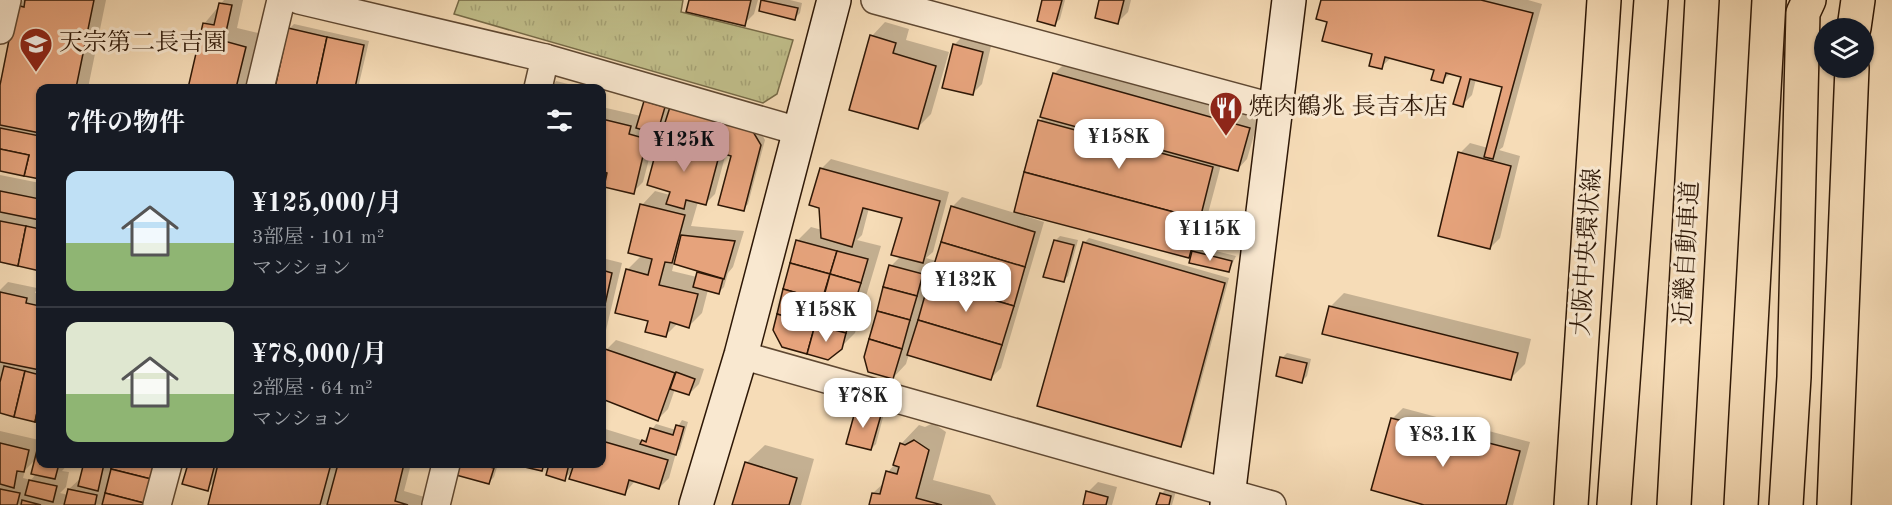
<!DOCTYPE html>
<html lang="ja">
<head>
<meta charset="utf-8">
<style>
  body { margin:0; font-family:"Old Standard TT","Noto Serif JP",serif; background:#242831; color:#f1f3f6; height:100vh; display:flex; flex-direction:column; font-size:22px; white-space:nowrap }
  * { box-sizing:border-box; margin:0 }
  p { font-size:20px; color:#9ea1a6 }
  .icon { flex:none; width:33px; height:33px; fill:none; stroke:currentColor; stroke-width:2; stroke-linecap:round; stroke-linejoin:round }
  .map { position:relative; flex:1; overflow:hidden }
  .panel { position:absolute; left:36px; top:84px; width:570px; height:384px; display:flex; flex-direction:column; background:#171b24; border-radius:12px; box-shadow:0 2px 4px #0004 }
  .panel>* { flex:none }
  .controls { position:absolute; left:1814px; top:18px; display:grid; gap:12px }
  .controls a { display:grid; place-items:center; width:60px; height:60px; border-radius:50%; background:#171b24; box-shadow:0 2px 4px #0004; font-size:30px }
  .price { position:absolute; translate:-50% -51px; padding:0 14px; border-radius:12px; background:#fff; color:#222; font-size:20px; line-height:39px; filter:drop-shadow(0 2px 3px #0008) }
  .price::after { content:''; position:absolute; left:50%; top:36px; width:18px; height:14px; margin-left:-9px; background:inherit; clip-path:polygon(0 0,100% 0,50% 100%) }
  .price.selected { background:#c59692; color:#111 }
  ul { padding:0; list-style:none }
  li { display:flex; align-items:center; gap:18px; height:150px; padding:0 30px }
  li+li { border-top:2px solid #363941 }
  li span { display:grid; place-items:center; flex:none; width:168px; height:120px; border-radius:12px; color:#555 }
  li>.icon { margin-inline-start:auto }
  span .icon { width:72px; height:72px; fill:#fffc; stroke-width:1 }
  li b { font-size:26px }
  h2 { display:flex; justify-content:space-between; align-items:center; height:72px; padding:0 30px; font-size:26px }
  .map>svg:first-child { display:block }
  .grass { fill:url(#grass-tufts); stroke:#776b48; stroke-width:1.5 }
  .shadow { fill:#0003; fill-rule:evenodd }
  .building { fill:#e6a37c; stroke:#2d1706; stroke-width:1.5 }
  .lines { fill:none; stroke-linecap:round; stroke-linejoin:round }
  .street-casing { stroke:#5f4832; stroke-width:30 }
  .secondary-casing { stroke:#2d1706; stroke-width:36 }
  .primary-casing { stroke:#2d1706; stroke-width:36 }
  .highway-casing { stroke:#2d1706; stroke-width:36 }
  .street { stroke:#f9e8d0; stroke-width:27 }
  .secondary { stroke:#f9e8d0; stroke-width:33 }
  .primary { stroke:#f6dcb7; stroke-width:33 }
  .highway { stroke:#f6dcb7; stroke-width:33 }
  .labels { text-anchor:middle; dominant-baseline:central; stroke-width:6; stroke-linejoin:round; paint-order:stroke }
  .poi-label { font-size:24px; fill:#2d1706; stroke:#f9e8d0; text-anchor:start }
  .street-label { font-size:24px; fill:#2d1706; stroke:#f9e8d0 }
</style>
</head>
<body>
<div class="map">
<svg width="1892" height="505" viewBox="0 0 1892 505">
  <defs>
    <pattern id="grass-tufts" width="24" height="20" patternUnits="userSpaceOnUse" patternTransform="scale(1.5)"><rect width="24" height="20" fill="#c1bf8b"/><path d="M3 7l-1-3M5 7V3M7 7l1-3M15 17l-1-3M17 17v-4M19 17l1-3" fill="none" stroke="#a6a376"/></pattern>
  </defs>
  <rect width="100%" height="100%" fill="#f6dcb7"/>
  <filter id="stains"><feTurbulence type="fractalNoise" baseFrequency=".00333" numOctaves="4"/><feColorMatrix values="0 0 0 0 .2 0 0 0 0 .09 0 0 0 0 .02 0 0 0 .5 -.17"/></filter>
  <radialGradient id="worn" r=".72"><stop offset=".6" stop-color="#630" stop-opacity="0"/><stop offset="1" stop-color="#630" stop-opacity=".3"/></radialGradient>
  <path class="grass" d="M459 0H683L681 12 793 40 777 94 763 103 454 14Z"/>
  <g class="shadow">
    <path d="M23 0H106L88 88H40V177L0 169V93L17 6Z"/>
    <path d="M224 0H243L237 28 258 33 246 88H190L204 24Z"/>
    <path d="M690 0H758L754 14 744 24Z"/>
    <path d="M763 0H790L802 3 800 13 795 18 760 10Z"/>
    <path d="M1044 0H1065L1060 19 1055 24Z"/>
    <path d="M1101 0H1131L1128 12 1118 22Z"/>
    <path d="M1323 0H1528L1542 4 1503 147 1499 150 1520 156 1500 238 1490 248 1460 153 1470 143 1488 148 1504 86 1476 79 1472 95 1462 105V76L1451 73 1442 81 1436 69 1392 57 1381 67 1374 53 1329 21Z"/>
    <path d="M885 22 909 29 906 40 949 52 931 114 917 128 872 36Z"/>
    <path d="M294 24 369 41 358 88H276L289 29Z"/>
    <path d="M964 35 992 42 982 84 972 94 954 45Z"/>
    <path d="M1064 64 1259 118 1247 159 1237 170 1221 165 1199 247 1236 256 1229 271 1193 253 1189 256 1025 213V216L1044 222 1001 368 991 378 909 354 906 364 893 378 891 266 901 256 903 217 869 208 862 235 857 240 881 246 855 333 841 347 783 345 797 241 811 227 822 230 821 169 831 159 949 192 933 252 926 258 936 261 952 207 962 197 1015 213 1054 74Z"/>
    <path d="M556 81 580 87V88H551Z"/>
    <path d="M655 92 757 125 765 140 748 204 743 209 733 155 726 153 715 194 705 204 698 202 691 226 744 231 733 267 728 273 724 287 719 292 708 290 702 313 689 326 678 323 666 335 650 320 627 270 642 255V205L655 191 670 195 671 190 660 145 669 136 666 123 656 132 643 182 633 192 609 172 602 170V107L641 116 645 102ZM674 263 701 271 697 277 672 271Z"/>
    <path d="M0 175 40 183V269L0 261Z"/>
    <path d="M1060 236 1078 240 1068 276 1063 281 1055 241Z"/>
    <path d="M1089 238 1229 278 1185 440 1180 445 1084 243Z"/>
    <path d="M602 258 622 263 602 347Z"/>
    <path d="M8 282 37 288 35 293 40 294V422L0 412V290Z"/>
    <path d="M1344 293 1531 339 1525 364 1511 378 1330 307Z"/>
    <path d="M616 340 704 369 699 384 689 394 675 389 668 409 658 419 602 397V363L606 350Z"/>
    <path d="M1287 353 1311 359 1307 376 1302 381 1282 358Z"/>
    <path d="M862 404 885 410 876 444 871 449 857 409Z"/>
    <path d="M1403 408 1530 442 1513 505H1430L1393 418Z"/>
    <path d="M682 420 688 422 680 449 676 453 669 478 659 488 635 481 624 494 573 470 564 479 548 474 551 464H602V428L644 441 656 424 676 430Z"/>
    <path d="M933 423 946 432 933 480 990 495 996 505H870L873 493 885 482 888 472 894 465 901 444 919 425 925 427Z"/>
    <path d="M0 431 39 440 36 450 40 446V464H68L62 471 69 472 66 487 60 493 68 495 69 489 82 477 88 464H165L153 505H0ZM37 458V473L31 480 23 478 25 470Z"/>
    <path d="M765 445 814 459 801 505H734L746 463Z"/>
    <path d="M189 464H411L404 491 428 498 426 505H209L215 481 207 489 184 483Z"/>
    <path d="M461 464H498L494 477 489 482 458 474Z"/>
    <path d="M519 464H547L542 469Z"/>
    <path d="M1098 482 1117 487 1112 505H1084L1088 492Z"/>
    <path d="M1166 489 1176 491 1172 505H1158L1161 494Z"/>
  </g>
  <g class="building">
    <path d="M25 0H94L76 88H40V133L0 125V85L16 5 24 7Z"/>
    <path d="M689 0H751L745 26 686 12Z"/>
    <path d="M761 0 798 8 795 20 759 11Z"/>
    <path d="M1042 0H1062L1055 26 1037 21Z"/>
    <path d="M1099 0H1124L1118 24 1095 18Z"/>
    <path d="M1321 0H1481L1533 13 1493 159 1484 157 1502 87 1470 79 1463 107 1453 104 1461 77 1446 73 1443 83 1431 80 1434 70 1385 57 1382 69 1369 66 1372 54 1322 41 1327 22 1316 19Z"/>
    <path d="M219 3 232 5 224 41 246 47 236 88H188L203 23 214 25Z"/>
    <path d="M288 28 327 37 316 88H275Z"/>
    <path d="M870 35 896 43 893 53 936 66 918 129 849 110Z"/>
    <path d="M327 37 364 45 355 88H316Z"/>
    <path d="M953 44 983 52 973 95 942 88Z"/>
    <path d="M1053 73 1250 128 1238 171 1040 117Z"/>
    <path d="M644 101 665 107 657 134 636 128Z"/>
    <path d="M670 107 752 130 761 145 744 211 718 205 731 156 661 135Z"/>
    <path d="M602 119 631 126 629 134 647 139 634 194 604 187 607 173 602 171Z"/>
    <path d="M1038 120 1213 167 1200 219 1024 172Z"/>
    <path d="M0 128 40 136V179L24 176 29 155 0 149Z"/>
    <path d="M679 141 720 152 706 205 686 200 684 209 666 204 670 192 647 185 658 144 676 149Z"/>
    <path d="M0 149 29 155 24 176 0 171Z"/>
    <path d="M1458 152 1511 166 1490 249 1438 236Z"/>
    <path d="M820 168 940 201 923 263 891 255 902 218 863 208 852 247 821 238 819 208 809 205Z"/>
    <path d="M1024 172 1200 219 1189 258 1014 212Z"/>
    <path d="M0 191 40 199V220L0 212Z"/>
    <path d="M640 204 685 215 672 263 665 262 659 285 698 294 689 328 670 322 666 337 645 332 648 321 615 313 626 269 648 275 652 259 628 253Z"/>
    <path d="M951 206 1035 232 1025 267 941 242Z"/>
    <path d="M0 221 26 226 18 266 0 262Z"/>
    <path d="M26 226 40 229V271L18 266Z"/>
    <path d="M681 235 735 241 724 279 674 264Z"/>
    <path d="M796 240 837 251 830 274 790 263Z"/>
    <path d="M1054 240 1074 245 1064 282 1043 277Z"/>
    <path d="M941 242 1025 267 1014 306 929 281Z"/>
    <path d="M1083 242 1225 283 1181 447 1037 406Z"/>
    <path d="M837 251 868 259 861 283 830 274Z"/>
    <path d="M1192 251 1232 261 1229 272 1189 263Z"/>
    <path d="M790 263 830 274 822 300 783 289Z"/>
    <path d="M889 265 923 274 917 296 883 287Z"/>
    <path d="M602 270 612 273 604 309H602Z"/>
    <path d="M697 272 723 279 719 294 693 287Z"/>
    <path d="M830 274 861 283 854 305 824 296Z"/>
    <path d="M929 281 1014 306 1002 345 918 320Z"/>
    <path d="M883 287 917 296 910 320 877 311Z"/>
    <path d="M783 289 822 300 815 325 777 314Z"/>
    <path d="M0 292 27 298 26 303 40 306V370L0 362Z"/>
    <path d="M824 296 854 305 846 333 815 325Z"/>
    <path d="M1329 306 1518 353 1511 380 1322 334Z"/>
    <path d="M877 311 910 320 902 349 869 339Z"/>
    <path d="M777 314 815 325 807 354 782 347 773 330Z"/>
    <path d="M918 320 1002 345 991 380 907 355Z"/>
    <path d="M815 325 846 333 842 349 828 360 807 354Z"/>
    <path d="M869 339 902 349 893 379 868 372 864 357Z"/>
    <path d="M605 349 675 373 658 421 602 399V358Z"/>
    <path d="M1280 357 1307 363 1302 383 1276 376Z"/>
    <path d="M4 366 25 371 14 417 0 413V382Z"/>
    <path d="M25 371 40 375V398L35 422 14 417Z"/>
    <path d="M676 372 695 379 689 395 670 389Z"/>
    <path d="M40 398V423L35 422Z"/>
    <path d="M856 408 881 415 871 450 846 444Z"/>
    <path d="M1391 418 1520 451 1506 505H1424L1371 490Z"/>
    <path d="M676 425 684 427 676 455 640 444 642 440 646 442 650 428 673 435Z"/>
    <path d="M914 440 929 450 916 498 942 505H869L872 493 880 494 886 471 897 474 899 467 893 465 900 443 905 445Z"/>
    <path d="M602 441 668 460 659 489 629 480 625 495 569 479 574 464H602Z"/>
    <path d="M0 443 29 450 24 472 17 471 14 488 0 484Z"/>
    <path d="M38 446 40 447V464H59L55 479 31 474Z"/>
    <path d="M745 462 797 478 789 505H732Z"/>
    <path d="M87 464H104L98 491 78 486 83 466Z"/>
    <path d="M112 464H156L151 479 111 469Z"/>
    <path d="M188 464H215L208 491 182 484Z"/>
    <path d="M218 464H331L320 505H208Z"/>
    <path d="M338 464H404L395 501 408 505H327Z"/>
    <path d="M460 464H477L494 468 489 484 456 475Z"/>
    <path d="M512 464H544L542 471Z"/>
    <path d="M549 464H569L565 481 546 475Z"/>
    <path d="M111 469 151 479 144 503 105 493Z"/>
    <path d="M29 480 57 486 53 502 25 495Z"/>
    <path d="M0 489 20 493 17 505H0Z"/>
    <path d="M68 489 97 495 95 505H64Z"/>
    <path d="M1086 491 1108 497 1106 505H1083Z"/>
    <path d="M105 493 144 503V505H102Z"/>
    <path d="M1160 493 1171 496 1169 505H1156Z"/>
    <path d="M22 500 41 505H21Z"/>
  </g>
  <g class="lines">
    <g class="street-casing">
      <g id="street">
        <path d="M299 0 545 58 798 131"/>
        <path d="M875 0 1276 108"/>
        <path d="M0 30 7 0"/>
        <path d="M260 88 281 0"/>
        <path d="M538 88 545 58"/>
        <path d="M741 355 1272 505"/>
        <path d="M157 505 168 464"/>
        <path d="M436 505 446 464"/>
      </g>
    </g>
    <g class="secondary-casing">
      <g id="secondary">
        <path d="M696 505 741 355 834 0"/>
        <path d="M1227 505 1289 0"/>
      </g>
    </g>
    <g class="primary-casing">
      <g id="primary">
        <path d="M1854 28 1858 0"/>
        <path d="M1571 505 1604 0"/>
        <path d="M1834 505 1852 68"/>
      </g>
    </g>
    <g class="highway-casing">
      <g id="highway">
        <path d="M1614 505 1651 0"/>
        <path d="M1674 505 1702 0"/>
        <path d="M1741 505 1769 0"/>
        <path d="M1786 505 1794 377 1803 13 1809 0"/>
      </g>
    </g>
    <use href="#street" class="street"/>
    <use href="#secondary" class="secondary"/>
    <use href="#primary" class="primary"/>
    <use href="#highway" class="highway"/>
  </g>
  <defs>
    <g id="school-pin" transform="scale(1.725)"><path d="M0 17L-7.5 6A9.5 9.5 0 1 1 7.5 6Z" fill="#8f2418" stroke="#f9e8d0"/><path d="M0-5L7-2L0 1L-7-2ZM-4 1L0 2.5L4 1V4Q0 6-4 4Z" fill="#fff"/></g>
    <g id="restaurant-pin" transform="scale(1.725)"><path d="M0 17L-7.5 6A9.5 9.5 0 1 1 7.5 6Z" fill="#8f2418" stroke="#f9e8d0"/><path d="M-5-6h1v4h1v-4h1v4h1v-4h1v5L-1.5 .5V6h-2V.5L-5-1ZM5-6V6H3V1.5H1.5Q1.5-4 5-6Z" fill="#fff"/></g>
  </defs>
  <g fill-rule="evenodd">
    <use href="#school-pin" x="36" y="44"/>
    <use href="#restaurant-pin" x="1226" y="108"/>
  </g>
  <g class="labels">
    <g class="poi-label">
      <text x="59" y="44">天宗第二長吉園</text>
      <text x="1249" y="108">焼肉鶴兆 長吉本店</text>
    </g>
    <g class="street-label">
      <text transform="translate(1588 252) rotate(-86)">大阪中央環状線</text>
      <text transform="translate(1688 253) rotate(-87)">近畿自動車道</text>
    </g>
  </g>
  <rect width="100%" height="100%" filter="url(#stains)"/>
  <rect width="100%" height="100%" fill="url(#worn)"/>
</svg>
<div class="controls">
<a><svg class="icon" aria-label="layers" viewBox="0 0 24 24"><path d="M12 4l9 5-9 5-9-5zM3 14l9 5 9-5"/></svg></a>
</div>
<b class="price" style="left:1119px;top:170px">¥158K</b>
<b class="price selected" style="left:684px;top:173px">¥125K</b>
<b class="price" style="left:1210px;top:262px">¥115K</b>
<b class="price" style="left:966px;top:313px">¥132K</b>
<b class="price" style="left:826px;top:343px">¥158K</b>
<b class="price" style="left:863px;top:429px">¥78K</b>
<b class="price" style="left:1443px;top:468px">¥83.1K</b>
<section class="panel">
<h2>7件の物件<svg class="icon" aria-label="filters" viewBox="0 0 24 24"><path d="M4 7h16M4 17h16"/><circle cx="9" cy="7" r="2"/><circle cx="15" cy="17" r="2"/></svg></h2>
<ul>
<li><span style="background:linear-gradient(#bfe0f5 60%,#8fb573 0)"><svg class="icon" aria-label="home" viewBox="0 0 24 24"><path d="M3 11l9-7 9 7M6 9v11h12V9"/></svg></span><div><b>¥125,000/月</b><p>3部屋 · 101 m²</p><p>マンション</p></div></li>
<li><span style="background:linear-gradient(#dfe7d0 60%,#8fb573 0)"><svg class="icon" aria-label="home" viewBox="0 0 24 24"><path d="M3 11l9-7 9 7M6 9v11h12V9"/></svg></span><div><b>¥78,000/月</b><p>2部屋 · 64 m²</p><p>マンション</p></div></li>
</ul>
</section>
</div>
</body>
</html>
